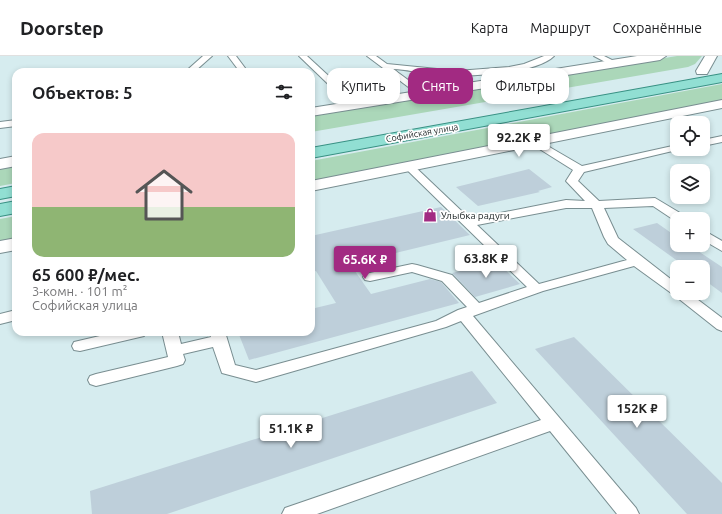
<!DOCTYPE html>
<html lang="ru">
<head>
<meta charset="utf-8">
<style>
  body { margin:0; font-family:Ubuntu,sans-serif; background:#f2f2f2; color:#202124; height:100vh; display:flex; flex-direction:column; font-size:15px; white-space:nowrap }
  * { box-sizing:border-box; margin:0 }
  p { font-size:13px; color:#757577 }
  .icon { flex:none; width:22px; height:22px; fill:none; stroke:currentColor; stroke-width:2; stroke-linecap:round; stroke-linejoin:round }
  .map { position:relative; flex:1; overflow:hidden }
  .side { position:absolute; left:12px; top:12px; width:303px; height:268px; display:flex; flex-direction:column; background:#fff; border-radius:12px; box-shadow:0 2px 6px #0003 }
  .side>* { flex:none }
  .hud { position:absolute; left:327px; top:12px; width:335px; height:36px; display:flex; gap:8px }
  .controls { position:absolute; left:670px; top:60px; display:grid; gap:8px }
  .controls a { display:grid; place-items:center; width:40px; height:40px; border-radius:8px; background:#fff; box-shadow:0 2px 6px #0003; font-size:20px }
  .price { position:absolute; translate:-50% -34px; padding:0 9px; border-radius:4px; background:#fff; color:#222; font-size:13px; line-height:26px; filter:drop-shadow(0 1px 2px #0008) }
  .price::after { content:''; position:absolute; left:50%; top:24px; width:12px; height:9px; margin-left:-6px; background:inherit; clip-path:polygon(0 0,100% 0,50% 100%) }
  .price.selected { background:#a22a82; color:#fff }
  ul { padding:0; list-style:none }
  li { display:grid; align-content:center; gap:8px; height:212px; padding:0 20px }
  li+li { border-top:1px solid #e0e0e0 }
  li span { display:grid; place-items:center; height:124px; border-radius:12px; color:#555 }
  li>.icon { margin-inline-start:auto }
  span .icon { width:72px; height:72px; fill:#fffc; stroke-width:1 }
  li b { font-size:17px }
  h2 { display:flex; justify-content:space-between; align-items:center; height:48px; padding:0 20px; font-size:17px }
  .pill { padding:0 14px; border-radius:12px; background:#fff; box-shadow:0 2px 6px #0003; font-size:14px; line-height:36px }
  .pill.selected { background:#a22a82; color:#fff }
  header { display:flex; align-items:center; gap:24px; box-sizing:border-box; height:56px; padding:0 20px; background:#fff; border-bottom:1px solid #e0e0e0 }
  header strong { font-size:19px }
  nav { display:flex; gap:22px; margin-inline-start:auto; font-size:14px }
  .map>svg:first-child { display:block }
  .green { fill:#abd7b9 }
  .building { fill:#becfda }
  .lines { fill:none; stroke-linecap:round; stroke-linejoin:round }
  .service-casing { stroke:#798e91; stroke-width:2 }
  .minor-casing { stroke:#798e91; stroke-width:2 }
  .primary-casing { stroke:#399184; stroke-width:2 }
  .service { fill:#fff; fill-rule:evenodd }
  .minor { fill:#fff; fill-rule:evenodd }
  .primary { fill:#91dfd3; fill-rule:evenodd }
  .labels { text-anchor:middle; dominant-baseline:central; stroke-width:3.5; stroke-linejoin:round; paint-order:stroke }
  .far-street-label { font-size:9px; fill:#202829; stroke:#fff }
  .poi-label { font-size:10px; fill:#202829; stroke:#fff; text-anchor:start }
</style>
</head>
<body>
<header>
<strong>Doorstep</strong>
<nav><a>Карта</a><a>Маршрут</a><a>Сохранённые</a></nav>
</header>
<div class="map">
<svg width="722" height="458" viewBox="0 0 722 458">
  <rect width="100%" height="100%" fill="#d6ecef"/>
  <g class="green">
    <path d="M677 0H702L695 8 688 11 311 76V60Z"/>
    <path d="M722 28V44L311 125V105Z"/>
    <path d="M16 109V127L0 130V112Z"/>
    <path d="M16 160V182L0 185V163Z"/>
  </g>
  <g class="building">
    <path d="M529 113 552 131 538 135 540 136 478 150 456 131Z"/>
    <path d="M441 151 470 179 350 208 371 238 430 223 441 226 459 247 249 304 238 276H311V253L336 247 316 215 311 216V180Z"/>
    <path d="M657 167 677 181V189H689L722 211V237L703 223V211H686L633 173Z"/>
    <path d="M497 206 520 228 475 241 452 217Z"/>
    <path d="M574 281 722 427V458H687L535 293Z"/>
    <path d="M472 315 497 347 167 458H92L90 435Z"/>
  </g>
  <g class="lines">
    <g class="service-casing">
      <g id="service">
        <path d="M203 0H212L194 16H185Z"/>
        <path d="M228 0H236L248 16H240Z"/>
        <path d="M299 0H307L358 47V51H352Z"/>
        <path d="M367 0H376L387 8 457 15 509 11 524 8 544 0H554C534 20 458 21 430 19 418 17 406 13 393 13L426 37 427 39 423 42Z"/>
        <path d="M594 0H604L618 7 611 9Z"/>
        <path d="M16 64V70L0 72V66Z"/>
        <path d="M722 80V86L703 90V84Z"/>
        <path d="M534 82 582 110 677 89V93H681L584 116 578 125 599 145 655 142 685 160 687 163H677V166L653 150 604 152 618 182 677 228V237H689L722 262V275L717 273 674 239 634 210 543 235 473 260 636 452 639 458H617L550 375 317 458H282L285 452 541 364 461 265 446 271 256 326 222 317 213 291 183 298 185 304 183 308 177 310 96 330 90 328 88 324 90 320 96 318 168 301 162 276H178L181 288 211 281 209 276H225L235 309 256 314 436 265 458 254 467 251 442 225 412 216 370 225 365 224 363 221 365 218 412 208 417 209 452 219 479 247 527 231 403 110 408 107 412 108 470 163 566 144 585 145 566 125 573 114 530 87 529 85ZM566 152H592L604 181 608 188 627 204 539 228 477 169Z"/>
        <path d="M703 174 722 185V195L703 184Z"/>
        <path d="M16 254V264L0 268V258Z"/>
        <path d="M117 276H147L144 280 80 295 74 294 72 290 74 286Z"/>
      </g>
    </g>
    <g class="minor-casing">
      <g id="minor">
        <path d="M637 0H666L660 4 311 60V52Z"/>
        <path d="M705 0H717L707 18H697L696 15Z"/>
        <path d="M722 44V52L311 135V125Z"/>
        <path d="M16 100V110L0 113V103Z"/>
        <path d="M16 182V194L0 197V185Z"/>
      </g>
    </g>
    <g class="primary-casing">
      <g id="primary">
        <path d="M722 18V26L311 102V92Z"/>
        <path d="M16 130V140L0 143V133Z"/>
        <path d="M16 145V157L0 160V148Z"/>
      </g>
    </g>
    <use href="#service" class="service"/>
    <use href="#minor" class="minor"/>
    <use href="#primary" class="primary"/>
  </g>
  <defs>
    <g id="shop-bare" transform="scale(1.08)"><path d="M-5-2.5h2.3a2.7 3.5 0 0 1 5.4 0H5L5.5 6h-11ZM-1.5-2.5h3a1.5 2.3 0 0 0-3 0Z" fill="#a22a82" stroke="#fff" stroke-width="2.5" paint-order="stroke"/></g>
  </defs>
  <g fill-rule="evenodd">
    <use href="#shop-bare" x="430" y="159"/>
  </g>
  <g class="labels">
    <g class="far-street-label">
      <text transform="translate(422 77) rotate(-10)">Софийская улица</text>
    </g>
    <g class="poi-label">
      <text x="441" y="159">Улыбка радуги</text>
    </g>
  </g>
</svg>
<div class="controls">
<a><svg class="icon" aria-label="locate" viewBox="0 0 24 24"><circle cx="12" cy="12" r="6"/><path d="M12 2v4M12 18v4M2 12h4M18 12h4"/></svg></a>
<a><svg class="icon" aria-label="layers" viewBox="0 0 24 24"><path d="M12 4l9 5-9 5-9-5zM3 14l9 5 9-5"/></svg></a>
<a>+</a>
<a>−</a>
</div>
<b class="price" style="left:519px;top:102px">92.2K ₽</b>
<b class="price" style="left:486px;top:223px">63.8K ₽</b>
<b class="price selected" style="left:365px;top:224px">65.6K ₽</b>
<b class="price" style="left:637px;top:373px">152K ₽</b>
<b class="price" style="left:291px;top:393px">51.1K ₽</b>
<div class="hud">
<a class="pill">Купить</a>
<a class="pill selected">Снять</a>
<a class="pill">Фильтры</a>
</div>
<section class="side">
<h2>Объектов: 5<svg class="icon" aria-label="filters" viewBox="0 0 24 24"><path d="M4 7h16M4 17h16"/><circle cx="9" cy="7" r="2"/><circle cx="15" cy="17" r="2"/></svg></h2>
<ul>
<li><span style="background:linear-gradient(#f6c9c9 60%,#8fb573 0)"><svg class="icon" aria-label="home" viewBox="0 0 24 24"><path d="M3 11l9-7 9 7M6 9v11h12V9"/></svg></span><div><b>65 600 ₽/мес.</b><p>3-комн. · 101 m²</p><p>Софийская улица</p></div></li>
</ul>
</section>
</div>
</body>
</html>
